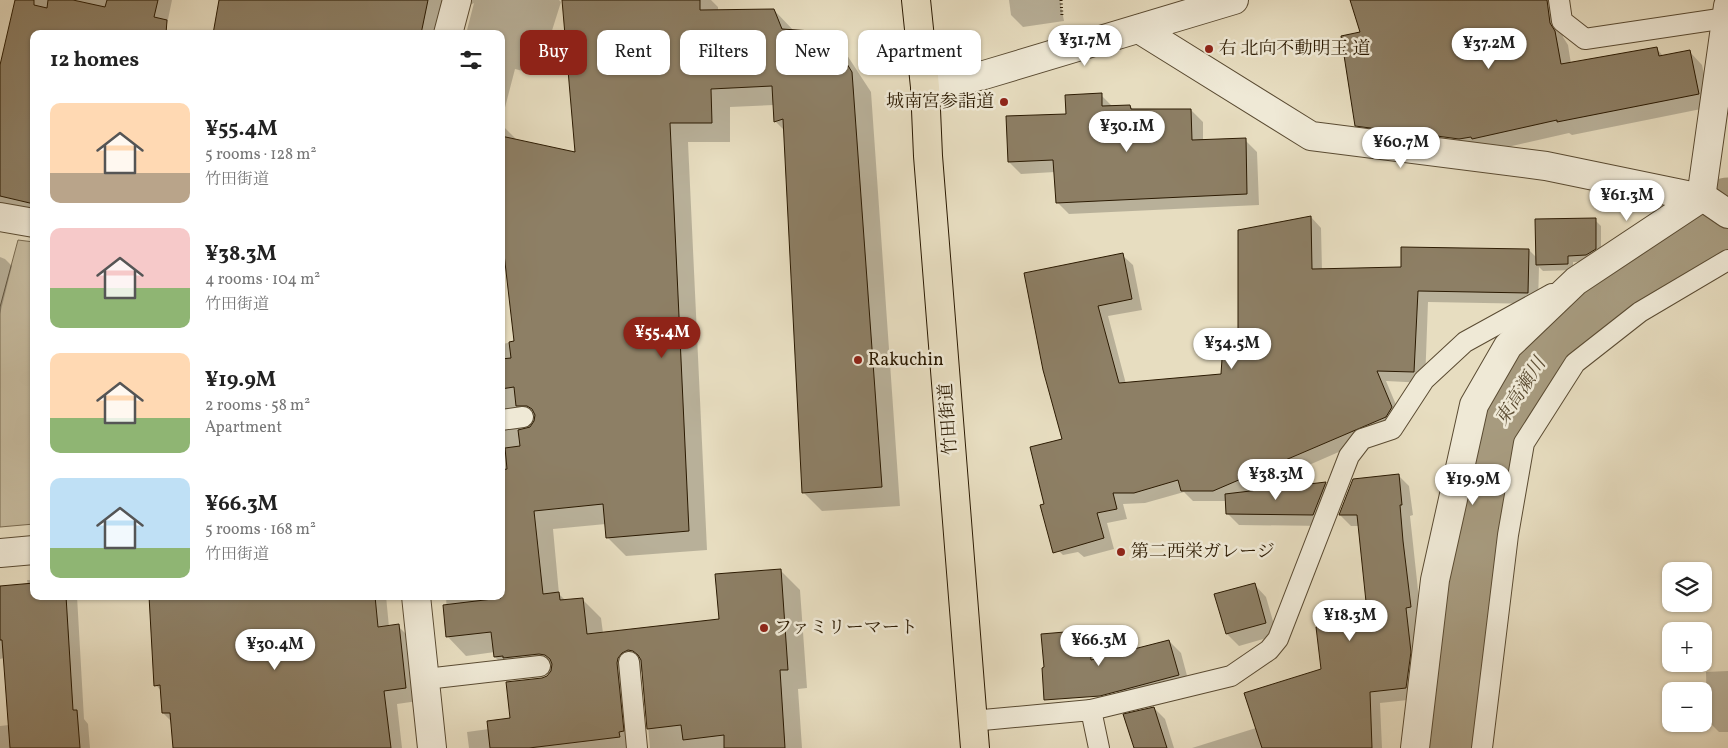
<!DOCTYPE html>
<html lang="en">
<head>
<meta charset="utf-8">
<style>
  body { margin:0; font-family:Vollkorn,"Noto Serif JP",serif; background:#f2f2f2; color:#222; height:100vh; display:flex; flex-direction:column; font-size:19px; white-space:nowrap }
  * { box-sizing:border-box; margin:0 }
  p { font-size:16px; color:#767676 }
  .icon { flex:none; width:28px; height:28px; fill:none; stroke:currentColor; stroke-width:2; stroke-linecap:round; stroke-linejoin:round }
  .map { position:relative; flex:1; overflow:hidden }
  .sheet { position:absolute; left:30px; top:30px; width:475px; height:570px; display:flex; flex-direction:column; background:#fff; border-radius:10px; box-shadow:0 1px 4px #0004 }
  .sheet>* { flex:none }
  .guide { position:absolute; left:520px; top:30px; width:475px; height:45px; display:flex; gap:10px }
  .fabs { position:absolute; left:1662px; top:562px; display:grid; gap:10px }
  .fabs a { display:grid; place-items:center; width:50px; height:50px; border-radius:10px; background:#fff; box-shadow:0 1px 4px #0004; font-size:25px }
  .price { position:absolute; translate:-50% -42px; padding:0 11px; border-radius:18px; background:#fff; color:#222; font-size:16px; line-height:32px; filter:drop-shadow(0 1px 2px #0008) }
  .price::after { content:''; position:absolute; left:50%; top:30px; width:15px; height:11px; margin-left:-8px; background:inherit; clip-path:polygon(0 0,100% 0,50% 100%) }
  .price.current { background:#8f2418; color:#fff }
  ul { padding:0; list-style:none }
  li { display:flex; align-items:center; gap:15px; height:125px; padding:0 20px }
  li span { display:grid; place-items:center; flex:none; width:140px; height:100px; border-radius:10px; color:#555 }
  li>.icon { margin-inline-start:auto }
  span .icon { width:60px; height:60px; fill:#fffc; stroke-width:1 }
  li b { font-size:21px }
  h2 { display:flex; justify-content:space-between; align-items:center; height:60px; padding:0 20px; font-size:21px }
  .pill { padding:0 18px; border-radius:10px; background:#fff; box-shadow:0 1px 4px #0004; font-size:18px; line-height:45px }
  .pill.current { background:#8f2418; color:#fff }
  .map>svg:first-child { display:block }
  .green { fill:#c7bca0; stroke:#796b51 }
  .shadow { fill:#0003 }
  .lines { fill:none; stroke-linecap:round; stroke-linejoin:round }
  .river { stroke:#a79b7f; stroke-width:69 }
  .building { fill:#8d7f65; stroke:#2b1a02 }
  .lane-casing { stroke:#5a4b32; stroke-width:22 }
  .street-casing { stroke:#5a4b32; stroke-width:30 }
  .highway-casing { stroke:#2b1a02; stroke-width:30 }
  .path { stroke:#2b1a02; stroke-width:3; stroke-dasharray:1 2.5; stroke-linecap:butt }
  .lane { stroke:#efe9d6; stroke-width:20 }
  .street { stroke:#efe9d6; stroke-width:28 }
  .highway { stroke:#e7ddc0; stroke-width:28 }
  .poi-dot { fill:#8f2418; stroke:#efe9d6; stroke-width:2 }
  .labels { text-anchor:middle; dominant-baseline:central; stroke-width:5; stroke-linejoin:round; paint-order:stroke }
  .poi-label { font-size:18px; fill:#2b1a02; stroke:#efe9d6; text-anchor:start }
  .street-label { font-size:18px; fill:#2b1a02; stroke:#efe9d6 }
  .water-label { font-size:19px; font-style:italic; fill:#5d4e34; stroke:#efe9d6 }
</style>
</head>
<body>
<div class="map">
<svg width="1728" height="748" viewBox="0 0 1728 748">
  <rect width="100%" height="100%" fill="#e7ddc0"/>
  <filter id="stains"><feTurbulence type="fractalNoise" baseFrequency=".004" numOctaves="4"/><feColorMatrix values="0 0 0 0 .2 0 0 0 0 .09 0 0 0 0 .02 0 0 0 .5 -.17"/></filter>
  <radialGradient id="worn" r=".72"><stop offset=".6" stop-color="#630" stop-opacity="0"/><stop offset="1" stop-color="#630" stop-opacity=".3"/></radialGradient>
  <path class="green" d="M18 240 34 242V524L0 527V307Z"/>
  <g class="shadow">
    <path d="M16 0H172L165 34H34V212L0 205V71Z"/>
    <path d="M221 0H559L561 2 538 75 515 69 501 123V34H466L474 3 464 8 455 34H214Z"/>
    <path d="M564 0H711L718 7V11L774 10 794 31 826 33 845 52 871 92 900 506 822 511 803 492 785 131 775 121 774 105 730 107V142H688L707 550 626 556 607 537 606 524 553 529 559 594 566 601 582 599 601 618 603 633 720 620 781 571 800 590 807 688 798 689 802 748H650L643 670 637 676 642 748H469L467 732 489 729 511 719 542 679 550 674 523 677 514 676 495 657V652L466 656 448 637 446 596H501V344L515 342 506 258 501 256V124L518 141 576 153Z"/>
    <path d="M1009 0H1060L1064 21 1023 27 1011 15Z"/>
    <path d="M1368 0H1559L1563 37 1568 45 1571 64 1657 49 1664 57 1689 51 1702 65 1711 107 1572 135 1569 133 1486 152 1370 139 1356 125 1362 33Z"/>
    <path d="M1101 95 1113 107 1130 106 1134 111 1191 110 1203 122V141L1245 140 1257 152 1259 205 1069 214 1057 202 1055 172 1021 174 1009 162 1067 116Z"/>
    <path d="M1311 217 1321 228 1322 270 1402 269 1529 250 1537 258 1595 220 1601 226V255L1593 261 1573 262V270L1543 271 1539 267 1538 304 1428 302 1425 383 1386 381 1402 419 1396 427 1245 493 1326 484 1337 496 1325 526 1239 525 1227 513 1226 501H1193L1184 492 1145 503 1123 504 1127 519 1107 523 1114 549 1084 557 1078 552 1063 555 1052 544 1046 505 1063 440 1044 370 1122 255 1133 265 1142 310 1108 316 1126 384 1222 375 1239 332Z"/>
    <path d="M0 257 5 259 12 266 0 314Z"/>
    <path d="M1398 475 1409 486 1413 515 1410 516 1414 553 1421 618H1416L1421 664 1417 699 1380 703 1382 748H1192L1256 728 1322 670 1370 622 1359 526H1351L1340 515Z"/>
    <path d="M27 580H34V596H77L84 719 88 724 90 748H0V726L9 725 4 658 0 659V587L28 585Z"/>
    <path d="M1254 584 1266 597 1277 635 1239 646 1227 634Z"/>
    <path d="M150 596H386L389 627 398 626 411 639 418 701 397 704 402 748H175L172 722 163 713 162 692 156 685Z"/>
    <path d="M1169 641 1181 653 1190 687 1129 703 1117 691Z"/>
    <path d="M1728 671V732H1719L1707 720 1706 672Z"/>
    <path d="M1154 708 1165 719 1174 748H1135Z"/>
  </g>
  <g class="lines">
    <path class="river" d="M1442 748 1476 517 1496 430 1560 333 1728 212"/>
  </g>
  <g class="building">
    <path d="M15 0H34V5L47 8 48 0H73L105 7 107 0H158L154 17 167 20 166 34H34V204L0 196V65Z"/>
    <path d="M219 0H428L421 34H213Z"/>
    <path d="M562 0H700V10L774 9 782 29 827 32 852 72 882 487 802 493 783 119 774 122 772 86 711 89 712 123H670L689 531 606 538 603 504 534 511 543 594 559 592 560 600 583 598 587 634 719 619 715 574 781 569 788 670H780L785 748H724V735L683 740 681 725 647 729 641 660 638 655 633 651 628 650 622 653 618 658 617 663 624 731 619 732 620 737 529 748H490L487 721 510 718 506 682 542 678 547 676 551 671 552 664 550 659 545 655 539 654 503 658V656L494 657 491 632 446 637 443 605 501 598V470L507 469 505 448 520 446 518 430 530 427 534 421 535 415 532 409 527 406H516L514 387 501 389V359L511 358 509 342 514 341 503 245H501V136L575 152Z"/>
    <path d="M1350 0H1547L1550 23 1555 31 1561 64 1657 47 1659 56 1690 50 1699 94 1557 122V120L1472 139 1471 137 1459 139 1422 134 1421 129 1400 132 1355 126 1341 36 1360 32Z"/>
    <path d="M1102 93V106L1130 105 1131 109H1191L1192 140 1246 138 1247 194 1056 203 1053 160 1008 162 1006 116 1066 114 1065 95Z"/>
    <path d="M1311 216 1312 269 1401 267V247L1529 249 1528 293 1418 291 1414 372 1377 371 1392 407 1386 417 1213 491H1181L1178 480 1134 493H1113L1117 509 1097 513 1104 538 1053 553 1040 505 1044 504 1030 447 1062 439 1043 370 1024 273 1123 253 1132 299 1098 306 1119 383 1221 374 1224 329 1238 330V230Z"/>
    <path d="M1596 218V249L1586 255 1568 256V264L1536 265 1535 219Z"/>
    <path d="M1399 474 1402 505H1400L1403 541 1411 607 1406 608 1411 652 1406 688 1370 692 1372 748H1262L1244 693 1321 669 1316 627 1368 621 1357 515H1339L1353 479Z"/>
    <path d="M1326 482 1313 515 1226 514 1225 494Z"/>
    <path d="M34 583V596H66L73 710H77L80 748H10L2 640H0V586Z"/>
    <path d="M1255 583 1266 623 1226 634 1214 594Z"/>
    <path d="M149 596H375L378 627 399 624 406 688 384 691 391 748H173L170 713H162L160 685 154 686Z"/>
    <path d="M1089 630 1091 660 1169 640 1179 675 1100 696 1044 700 1042 668 1044 667 1041 634Z"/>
    <path d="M1154 707 1167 748H1134L1123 714Z"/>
  </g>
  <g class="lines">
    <g class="lane-casing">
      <g id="lane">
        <path d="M1559 0 1562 21 1585 39 1726 18"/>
        <path d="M501 420 523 417"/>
        <path d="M629 662 637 748"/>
        <path d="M426 679 540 666"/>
        <path d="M1091 710 1231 676 1269 650 1278 639 1349 456 1362 439 1392 429 1424 380 1465 342 1552 294"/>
        <path d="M972 721 1091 710 1099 748"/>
        <path d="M1482 748 1508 535 1524 443 1575 363 1640 312 1728 260"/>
      </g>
    </g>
    <g class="street-casing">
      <g id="street">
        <path d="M1139 29 1311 136 1546 166 1701 198 1709 201 1728 214"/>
        <path d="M448 34 457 0"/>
        <path d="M925 87 984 75 1234 0"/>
        <path d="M0 217 34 223"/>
        <path d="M0 553 34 550"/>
        <path d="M416 596 432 748"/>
        <path d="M1415 748 1435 580 1474 405 1508 346 1576 281 1701 198 1728 6"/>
      </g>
    </g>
    <g class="highway-casing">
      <path id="highway" d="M916 0 925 87 928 156 975 748"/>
    </g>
    <path class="path" d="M1061 0 1062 16"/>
    <use href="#lane" class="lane"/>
    <use href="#street" class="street"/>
    <use href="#highway" class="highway"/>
  </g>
  <g class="poi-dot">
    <circle cx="1209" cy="49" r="5"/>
    <circle cx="1004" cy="102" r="5"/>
    <circle cx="858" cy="360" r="5"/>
    <circle cx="1121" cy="552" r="5"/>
    <circle cx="764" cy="628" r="5"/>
  </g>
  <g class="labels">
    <g class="poi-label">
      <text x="1219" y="49">右 北向不動明王 道</text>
      <text x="994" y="102" text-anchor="end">城南宮参詣道</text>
      <text x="868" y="360">Rakuchin</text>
      <text x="1131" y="552">第二西栄ガレージ</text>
      <text x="774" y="628">ファミリーマート</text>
    </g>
    <g class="street-label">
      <text transform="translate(949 419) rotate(-94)">竹田街道</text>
    </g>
    <g class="water-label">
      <text transform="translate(1521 392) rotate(-57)">東高瀬川</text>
    </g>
  </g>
  <rect width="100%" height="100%" filter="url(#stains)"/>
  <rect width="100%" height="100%" fill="url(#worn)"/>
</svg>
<div class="fabs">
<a><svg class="icon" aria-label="layers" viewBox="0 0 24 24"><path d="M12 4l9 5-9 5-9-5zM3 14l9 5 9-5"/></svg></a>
<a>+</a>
<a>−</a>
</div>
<b class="price" style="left:1085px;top:67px">¥31.7M</b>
<b class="price" style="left:1489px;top:70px">¥37.2M</b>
<b class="price" style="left:1127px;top:153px">¥30.1M</b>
<b class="price" style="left:1401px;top:169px">¥60.7M</b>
<b class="price" style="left:1627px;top:222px">¥61.3M</b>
<b class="price current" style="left:662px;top:359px">¥55.4M</b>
<b class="price" style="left:1232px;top:370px">¥34.5M</b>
<b class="price" style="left:1276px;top:501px">¥38.3M</b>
<b class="price" style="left:1473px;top:506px">¥19.9M</b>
<b class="price" style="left:1350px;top:642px">¥18.3M</b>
<b class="price" style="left:1099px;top:667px">¥66.3M</b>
<b class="price" style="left:275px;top:671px">¥30.4M</b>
<div class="guide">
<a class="pill current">Buy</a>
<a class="pill">Rent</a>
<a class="pill">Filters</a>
<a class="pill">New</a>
<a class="pill">Apartment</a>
</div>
<section class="sheet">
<h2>12 homes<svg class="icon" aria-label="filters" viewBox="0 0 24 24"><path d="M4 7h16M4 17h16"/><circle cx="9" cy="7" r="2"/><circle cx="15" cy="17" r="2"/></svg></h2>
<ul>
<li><span style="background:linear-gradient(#ffd9b3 70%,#b9a48a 0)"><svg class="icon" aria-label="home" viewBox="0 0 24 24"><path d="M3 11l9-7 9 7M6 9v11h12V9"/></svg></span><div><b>¥55.4M</b><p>5 rooms · 128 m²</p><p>竹田街道</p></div></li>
<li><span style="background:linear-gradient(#f6c9c9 60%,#8fb573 0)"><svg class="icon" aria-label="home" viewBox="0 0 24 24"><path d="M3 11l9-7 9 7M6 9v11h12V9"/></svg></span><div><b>¥38.3M</b><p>4 rooms · 104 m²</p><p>竹田街道</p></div></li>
<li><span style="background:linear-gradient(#ffd9b3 65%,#8fb573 0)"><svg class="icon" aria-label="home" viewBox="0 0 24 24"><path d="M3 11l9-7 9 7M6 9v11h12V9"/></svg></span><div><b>¥19.9M</b><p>2 rooms · 58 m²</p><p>Apartment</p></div></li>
<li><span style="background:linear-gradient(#bfe0f5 70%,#8fb573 0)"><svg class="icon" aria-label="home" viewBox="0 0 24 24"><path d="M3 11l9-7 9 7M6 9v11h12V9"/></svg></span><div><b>¥66.3M</b><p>5 rooms · 168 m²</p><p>竹田街道</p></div></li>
</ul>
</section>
</div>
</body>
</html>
